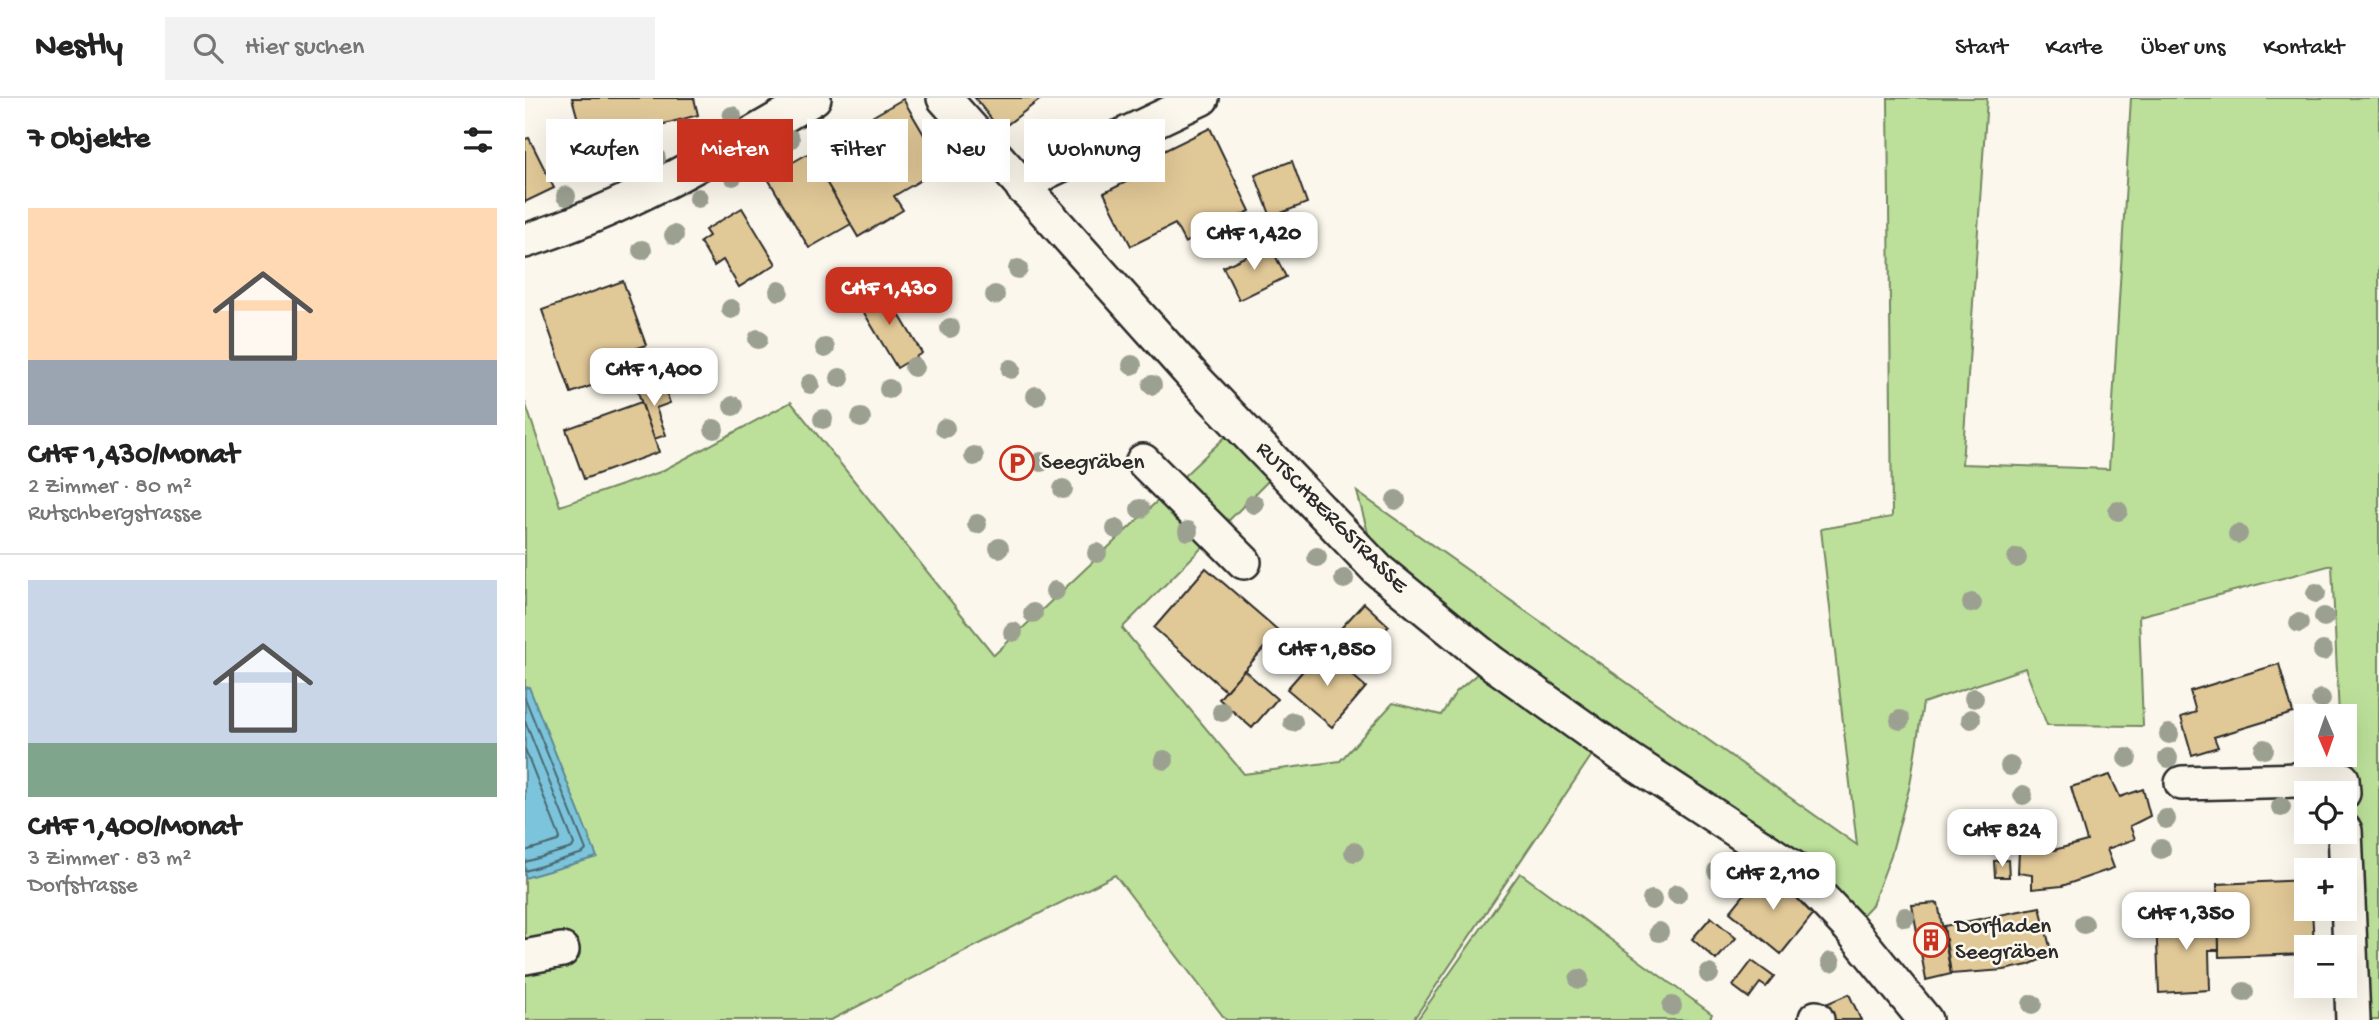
<!DOCTYPE html>
<html lang="de">
<head>
<meta charset="utf-8">
<style>
  body { margin:0; font-family:"Gochi Hand",sans-serif; background:#f2f2f2; color:#222; height:100vh; display:flex; flex-direction:column; font-size:26px; white-space:nowrap }
  * { box-sizing:border-box; margin:0 }
  p { font-size:23px; color:#767676 }
  .icon { flex:none; width:38px; height:38px; fill:none; stroke:currentColor; stroke-width:2; stroke-linecap:round; stroke-linejoin:round }
  .map { position:relative; flex:1; overflow:hidden }
  .sheet { display:flex; flex-direction:column; background:#fff; width:525px }
  .sheet>* { flex:none }
  .top-card { position:absolute; left:21px; top:21px; width:665px; height:63px; display:flex; gap:14px }
  .needle { width:46px; rotate:178deg }
  .fabs { position:absolute; left:1769px; top:606px; display:grid; gap:14px }
  .fabs a { display:grid; place-items:center; width:63px; height:63px; border-radius:0px; background:#fff; box-shadow:0 7px 28px #0002; font-size:35px }
  .price { position:absolute; translate:-50% -60px; padding:0 16px; border-radius:14px; background:#fff; color:#222; font-size:23px; line-height:46px; filter:drop-shadow(0 2px 4px #0008) }
  .price::after { content:''; position:absolute; left:50%; top:42px; width:21px; height:16px; margin-left:-10px; background:inherit; clip-path:polygon(0 0,100% 0,50% 100%) }
  .price.selected { background:#c8321e; color:#fff }
  ul { padding:0; list-style:none }
  li { display:grid; align-content:center; gap:14px; height:371px; padding:0 28px }
  li+li { border-top:2px solid #e0e0e0 }
  li span { display:grid; place-items:center; height:217px; border-radius:0px; color:#555 }
  li>.icon { margin-inline-start:auto }
  span .icon { width:126px; height:126px; fill:#fffc; stroke-width:1 }
  li b { font-size:30px }
  h2 { display:flex; justify-content:space-between; align-items:center; height:84px; padding:0 28px; font-size:30px }
  .pill { padding:0 24px; border-radius:0px; background:#fff; box-shadow:0 7px 28px #0002; font-size:24px; line-height:63px }
  .pill.selected { background:#c8321e; color:#fff }
  header { display:flex; align-items:center; gap:42px; box-sizing:border-box; height:98px; padding:0 35px; background:#fff; border-bottom:2px solid #e0e0e0 }
  header strong { font-size:33px }
  nav { display:flex; gap:38px; margin-inline-start:auto; font-size:24px }
  .search { width:490px; height:63px; background:#f2f2f2; display:flex; align-items:center; gap:18px; box-sizing:border-box; padding:0 24px; border-radius:0px; color:#767676; font-size:26px }
  main { display:flex; flex:1; min-height:0 }
  .map>svg:first-child { display:block }
  .green { fill:#bce09a; stroke:#748662; stroke-width:2 }
  .water { fill:#7bc4db; stroke:#5b8795; stroke-width:2 }
  .lines { fill:none; stroke-linecap:round; stroke-linejoin:round }
  .shore { stroke:#4b6871; stroke-width:2 }
  .building { fill:#e1c897; stroke:#2b2b2b; stroke-width:2 }
  .minor-casing { stroke:#2b2b2b; stroke-width:38 }
  .minor { stroke:#fbf7ec; stroke-width:33 }
  .tree { fill:#9ca091 }
  .labels { text-anchor:middle; dominant-baseline:central; stroke-width:5; stroke-linejoin:round; paint-order:stroke }
  .poi-label { font-size:23px; fill:#2b2b2b; stroke:#fbf7ec; text-anchor:start }
  .street-label { font-size:23px; fill:#2b2b2b; stroke:#fbf7ec }
</style>
</head>
<body>
<header>
<strong>Nestly</strong>
<div class="search"><svg class="icon" aria-label="search" viewBox="0 0 24 24"><circle cx="10" cy="10" r="6"/><path d="M15 15l6 6"/></svg>Hier suchen</div>
<nav><a>Start</a><a>Karte</a><a>Über uns</a><a>Kontakt</a></nav>
</header>
<main>
<section class="sheet">
<h2>7 Objekte<svg class="icon" aria-label="filters" viewBox="0 0 24 24"><path d="M4 7h16M4 17h16"/><circle cx="9" cy="7" r="2"/><circle cx="15" cy="17" r="2"/></svg></h2>
<ul>
<li><span style="background:linear-gradient(#ffd9b3 70%,#9aa5b1 0)"><svg class="icon" aria-label="home" viewBox="0 0 24 24"><path d="M3 11l9-7 9 7M6 9v11h12V9"/></svg></span><div><b>CHF 1,430/Monat</b><p>2 Zimmer · 80 m²</p><p>Rutschbergstrasse</p></div></li>
<li><span style="background:linear-gradient(#c9d6e8 75%,#7fa58c 0)"><svg class="icon" aria-label="home" viewBox="0 0 24 24"><path d="M3 11l9-7 9 7M6 9v11h12V9"/></svg></span><div><b>CHF 1,400/Monat</b><p>3 Zimmer · 83 m²</p><p>Dorfstrasse</p></div></li>
</ul>
</section>
<div class="map">
<svg width="1854" height="922" viewBox="0 0 1854 922">
  <rect width="100%" height="100%" fill="#fbf7ec"/>
  <filter id="ink" filterUnits="userSpaceOnUse"><feTurbulence type="fractalNoise" baseFrequency=".0143" numOctaves="2"/><feDisplacementMap in="SourceGraphic" scale="14" xChannelSelector="R" yChannelSelector="G"/><feConvolveMatrix kernelMatrix="1 2 1 2 8 2 1 2 1" color-interpolation-filters="sRGB"/></filter>
  <g filter="url(#ink)">
    <g class="green">
      <path d="M1363 0H1462L1437 366 1584 371 1606 0H1854V922H1828L1816 656H1820V618H1814L1807 467 1614 518 1618 628 1522 627 1500 570 1398 605 1385 687 1366 757 1347 807 1325 830 1267 769 1069 654 888 922H701L590 777 306 922H0V304L35 408 135 374 266 304 469 557 713 327 755 371 597 530 719 676 815 663 868 605 916 617 931 594 966 564 853 472 832 394 1332 747 1296 431 1367 419Z"/>
      <path d="M995 775 1187 916 1184 922H892Z"/>
    </g>
    <path class="water" d="M4 589 72 759 0 780V590Z"/>
    <g class="lines">
      <g class="shore">
        <path d="M0 600 61 752 58 755 0 773"/>
        <path d="M0 623 49 746 47 750 0 764"/>
        <path d="M0 651 35 740 33 743 0 753"/>
      </g>
    </g>
    <g class="building">
      <path d="M47 0H169L173 17 60 47Z"/>
      <path d="M450 0H517L475 32Z"/>
      <path d="M378 1 418 69 369 98 378 112 333 139 284 55Z"/>
      <path d="M685 30 725 113 660 145 650 126 606 148 579 95 611 79 606 69Z"/>
      <path d="M4 40 29 90 0 104V41Z"/>
      <path d="M284 55 326 126 284 150 242 79Z"/>
      <path d="M767 63 782 105 746 119 730 77Z"/>
      <path d="M217 110 251 166 214 189 198 162 189 168 175 144 184 138 180 132Z"/>
      <path d="M745 147 761 179 714 202 698 169Z"/>
      <path d="M98 183 121 247 79 262 86 281 46 295 17 212Z"/>
      <path d="M357 188 397 255 372 270 332 203Z"/>
      <path d="M138 285 145 305 131 310 141 337 129 341 113 294Z"/>
      <path d="M116 304 134 354 59 381 41 331Z"/>
      <path d="M681 470 754 533 701 593 629 530Z"/>
      <path d="M839 505 864 528 823 573 797 551Z"/>
      <path d="M797 551 841 589 807 629 762 591Z"/>
      <path d="M1754 566 1768 615 1689 639 1693 649 1667 657 1656 619 1671 614 1665 593Z"/>
      <path d="M719 572 752 601 727 630 694 601Z"/>
      <path d="M1585 677 1595 699 1618 691 1625 718 1605 728 1610 741 1582 751 1589 770 1537 788 1507 791V777L1493 775 1494 753 1529 752 1562 743 1546 689Z"/>
      <path d="M1483 762 1484 779H1470L1469 763Z"/>
      <path d="M1239 772 1290 814 1256 856 1205 814Z"/>
      <path d="M1782 782V810H1787L1789 849H1782V856L1694 859 1692 786Z"/>
      <path d="M1413 805 1426 876 1401 882 1387 807Z"/>
      <path d="M1515 809 1527 857 1503 867 1479 872 1426 876 1419 828Z"/>
      <path d="M1693 817 1694 852H1684L1685 892 1634 895 1631 820Z"/>
      <path d="M1186 819 1211 840 1191 862 1167 841Z"/>
      <path d="M1227 863 1249 879 1241 889 1235 885 1224 900 1208 888Z"/>
      <path d="M1324 896 1336 922H1307L1301 906Z"/>
    </g>
    <g class="lines">
      <g class="minor-casing">
        <g id="minor">
          <path d="M419 0 673 284 853 472 966 564 1097 657 1267 769 1325 830 1400 922"/>
          <path d="M498 90 521 74 677 0"/>
          <path d="M0 143C104 110 195 55 289 0"/>
          <path d="M618 363 719 464"/>
          <path d="M1657 685 1817 681 1818 695"/>
          <path d="M1820 733 1828 922"/>
          <path d="M0 859 37 852"/>
          <path d="M1291 920 1292 922"/>
        </g>
      </g>
      <use href="#minor" class="minor"/>
    </g>
    <g class="tree">
      <circle cx="207" cy="18" r="10"/>
      <circle cx="265" cy="41" r="10"/>
      <circle cx="167" cy="49" r="10"/>
      <circle cx="131" cy="60" r="10"/>
      <circle cx="208" cy="78" r="10"/>
      <circle cx="41" cy="98" r="10"/>
      <circle cx="173" cy="100" r="10"/>
      <circle cx="149" cy="137" r="10"/>
      <circle cx="117" cy="152" r="10"/>
      <circle cx="493" cy="171" r="10"/>
      <circle cx="254" cy="193" r="10"/>
      <circle cx="470" cy="197" r="10"/>
      <circle cx="206" cy="211" r="10"/>
      <circle cx="425" cy="230" r="10"/>
      <circle cx="233" cy="241" r="10"/>
      <circle cx="300" cy="250" r="10"/>
      <circle cx="170" cy="266" r="10"/>
      <circle cx="607" cy="267" r="10"/>
      <circle cx="389" cy="269" r="10"/>
      <circle cx="486" cy="271" r="10"/>
      <circle cx="315" cy="280" r="10"/>
      <circle cx="285" cy="286" r="10"/>
      <circle cx="627" cy="287" r="10"/>
      <circle cx="364" cy="291" r="10"/>
      <circle cx="511" cy="298" r="10"/>
      <circle cx="208" cy="308" r="10"/>
      <circle cx="336" cy="320" r="10"/>
      <circle cx="298" cy="321" r="10"/>
      <circle cx="420" cy="330" r="10"/>
      <circle cx="189" cy="331" r="10"/>
      <circle cx="449" cy="358" r="10"/>
      <circle cx="516" cy="364" r="10"/>
      <circle cx="538" cy="391" r="10"/>
      <circle cx="871" cy="402" r="10"/>
      <circle cx="729" cy="406" r="10"/>
      <circle cx="615" cy="411" r="10"/>
      <circle cx="1593" cy="413" r="10"/>
      <circle cx="452" cy="426" r="10"/>
      <circle cx="591" cy="431" r="10"/>
      <circle cx="663" cy="433" r="10"/>
      <circle cx="1713" cy="436" r="10"/>
      <circle cx="474" cy="450" r="10"/>
      <circle cx="572" cy="455" r="10"/>
      <circle cx="792" cy="459" r="10"/>
      <circle cx="1492" cy="460" r="10"/>
      <circle cx="819" cy="481" r="10"/>
      <circle cx="530" cy="493" r="10"/>
      <circle cx="1791" cy="495" r="10"/>
      <circle cx="1447" cy="505" r="10"/>
      <circle cx="508" cy="515" r="10"/>
      <circle cx="1799" cy="519" r="10"/>
      <circle cx="1774" cy="525" r="10"/>
      <circle cx="488" cy="534" r="10"/>
      <circle cx="1798" cy="553" r="10"/>
      <circle cx="1449" cy="600" r="10"/>
      <circle cx="1796" cy="601" r="10"/>
      <circle cx="697" cy="614" r="10"/>
      <circle cx="1446" cy="621" r="10"/>
      <circle cx="1375" cy="622" r="10"/>
      <circle cx="768" cy="624" r="10"/>
      <circle cx="1644" cy="636" r="10"/>
      <circle cx="1739" cy="651" r="10"/>
      <circle cx="1602" cy="660" r="10"/>
      <circle cx="1643" cy="660" r="10"/>
      <circle cx="639" cy="662" r="10"/>
      <circle cx="1485" cy="668" r="10"/>
      <circle cx="1498" cy="697" r="10"/>
      <circle cx="1756" cy="709" r="10"/>
      <circle cx="1641" cy="721" r="10"/>
      <circle cx="1514" cy="741" r="10"/>
      <circle cx="1636" cy="751" r="10"/>
      <circle cx="829" cy="754" r="10"/>
      <circle cx="1192" cy="773" r="10"/>
      <circle cx="1152" cy="796" r="10"/>
      <circle cx="1127" cy="802" r="10"/>
      <circle cx="1380" cy="819" r="10"/>
      <circle cx="1559" cy="826" r="10"/>
      <circle cx="1134" cy="834" r="10"/>
      <circle cx="1306" cy="864" r="10"/>
      <circle cx="1184" cy="876" r="10"/>
      <circle cx="1054" cy="881" r="10"/>
      <circle cx="1719" cy="894" r="10"/>
      <circle cx="1507" cy="906" r="10"/>
      <circle cx="1147" cy="908" r="10"/>
    </g>
  </g>
  <defs>
    <g id="parking-ring" transform="scale(1.75)"><circle r="9.5" fill="#fbf7ec" stroke="#c8321e" stroke-width="1.5"/><path d="M-3.5-5.5H1a3.5 3.5 0 0 1 0 7H-1V5.5H-3.5ZM-1-3.4V-.6H.8a1.4 1.4 0 0 0 0-2.8Z" fill="#c8321e"/></g>
    <g id="building-ring" transform="scale(1.75)"><circle r="9.5" fill="#fbf7ec" stroke="#c8321e" stroke-width="1.5"/><path d="M-4-6H4V6H1V3H-1V6H-4ZM-2.5-4.3h1.7v1.8h-1.7ZM.8-4.3h1.7v1.8H.8ZM-2.5-1h1.7V.8h-1.7ZM.8-1h1.7V.8H.8Z" fill="#c8321e"/></g>
  </defs>
  <g fill-rule="evenodd">
    <use href="#parking-ring" x="492" y="365"/>
    <use href="#building-ring" x="1406" y="842"/>
  </g>
  <g class="labels">
    <g class="poi-label">
      <text x="516" y="365">Seegräben</text>
      <text x="1430" y="829">Dorfladen<tspan x="1430" dy="26">Seegräben</tspan></text>
    </g>
    <g class="street-label">
      <text transform="translate(806 420) rotate(45)">RUTSCHBERGSTRASSE</text>
    </g>
  </g>
</svg>
<div class="fabs">
<a><svg class="needle" viewBox="-14 -14 28 28"><path d="M0-13l5 13h-10z" fill="#e53935"/><path d="M0 13l5-13h-10z" fill="#767676"/></svg></a>
<a><svg class="icon" aria-label="locate" viewBox="0 0 24 24"><circle cx="12" cy="12" r="6"/><path d="M12 2v4M12 18v4M2 12h4M18 12h4"/></svg></a>
<a>+</a>
<a>−</a>
</div>
<b class="price" style="left:729px;top:174px">CHF 1,420</b>
<b class="price selected" style="left:364px;top:229px">CHF 1,430</b>
<b class="price" style="left:129px;top:310px">CHF 1,400</b>
<b class="price" style="left:802px;top:590px">CHF 1,850</b>
<b class="price" style="left:1477px;top:771px">CHF 824</b>
<b class="price" style="left:1248px;top:814px">CHF 2,110</b>
<b class="price" style="left:1661px;top:854px">CHF 1,350</b>
<div class="top-card">
<a class="pill">Kaufen</a>
<a class="pill selected">Mieten</a>
<a class="pill">Filter</a>
<a class="pill">Neu</a>
<a class="pill">Wohnung</a>
</div>
</div>
</main>
</body>
</html>
